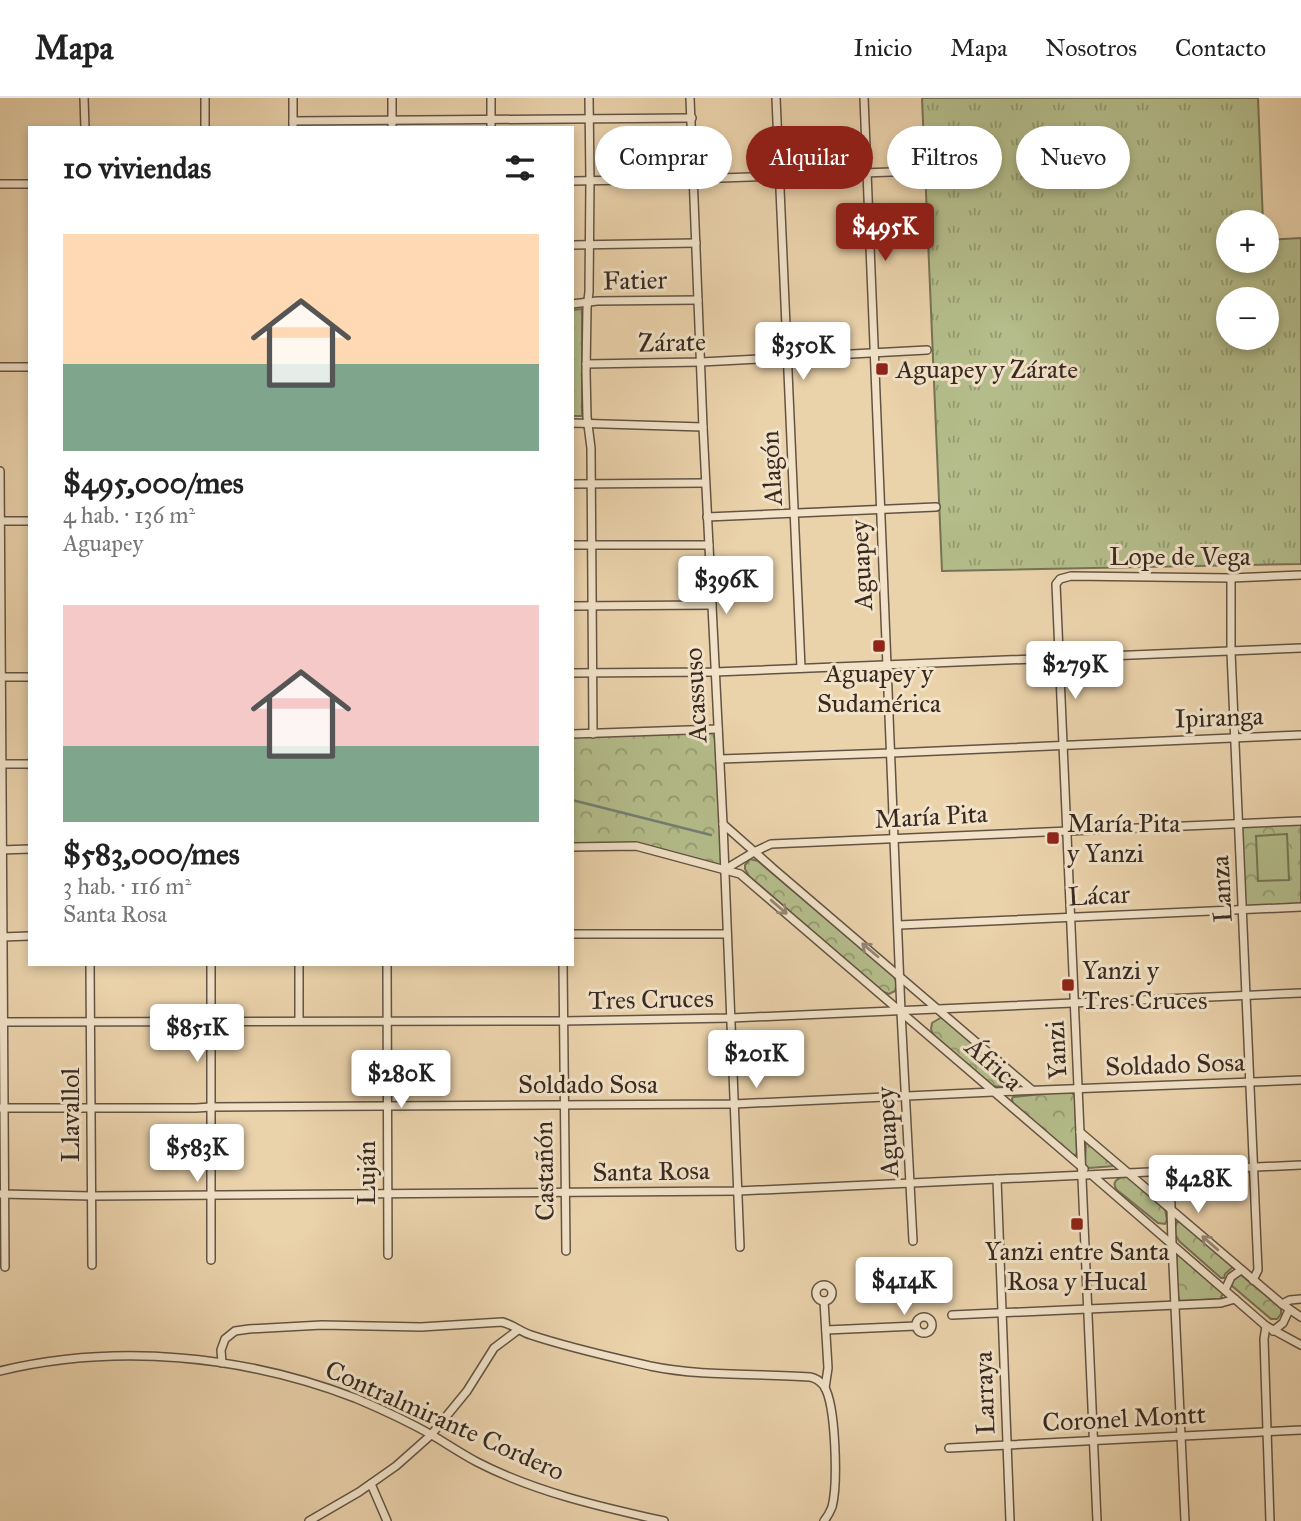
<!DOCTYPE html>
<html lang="es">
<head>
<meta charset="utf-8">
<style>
  body { margin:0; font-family:"IM FELL Great Primer",serif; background:#f2f2f2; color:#222; height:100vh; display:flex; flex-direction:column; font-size:26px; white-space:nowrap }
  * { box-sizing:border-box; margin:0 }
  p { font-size:23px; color:#767676 }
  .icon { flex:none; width:38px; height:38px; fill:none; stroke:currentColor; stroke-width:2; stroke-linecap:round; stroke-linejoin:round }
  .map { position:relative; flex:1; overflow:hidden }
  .side { position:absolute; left:28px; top:28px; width:546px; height:840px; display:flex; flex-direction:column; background:#fff; border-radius:0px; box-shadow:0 4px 10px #0003 }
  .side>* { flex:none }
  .banner { position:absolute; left:595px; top:28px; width:600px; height:63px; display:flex; gap:14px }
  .buttons { position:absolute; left:1216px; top:112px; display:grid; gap:14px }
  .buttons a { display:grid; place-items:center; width:63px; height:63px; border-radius:50%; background:#fff; box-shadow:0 4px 10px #0003; font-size:35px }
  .price { position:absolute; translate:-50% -60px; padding:0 16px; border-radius:7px; background:#fff; color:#222; font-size:23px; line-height:46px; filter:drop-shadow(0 2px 4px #0008) }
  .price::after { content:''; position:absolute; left:50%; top:42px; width:21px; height:16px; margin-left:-10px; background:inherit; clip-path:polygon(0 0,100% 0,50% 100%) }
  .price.current { background:#8f2418; color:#fff }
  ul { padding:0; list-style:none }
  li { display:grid; align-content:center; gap:14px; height:371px; padding:0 35px }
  li span { display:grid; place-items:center; height:217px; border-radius:0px; color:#555 }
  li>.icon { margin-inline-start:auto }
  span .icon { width:126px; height:126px; fill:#fffc; stroke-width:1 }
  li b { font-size:30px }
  h2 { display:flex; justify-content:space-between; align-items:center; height:84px; padding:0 35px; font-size:30px }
  .pill { padding:0 24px; border-radius:32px; background:#fff; box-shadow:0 4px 10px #0003; font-size:24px; line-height:63px }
  .pill.current { background:#8f2418; color:#fff }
  header { display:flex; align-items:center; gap:42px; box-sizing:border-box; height:98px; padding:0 35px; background:#fff; border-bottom:2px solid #e0e0e0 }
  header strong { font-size:33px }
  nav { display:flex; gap:38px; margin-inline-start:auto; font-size:24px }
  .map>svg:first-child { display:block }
  .grass { fill:url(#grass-tufts); stroke:#767356; stroke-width:2; fill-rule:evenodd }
  .forest { fill:url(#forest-crowns); stroke:#767356; stroke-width:2 }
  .pitch { fill:#b4bd8b; stroke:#767356; stroke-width:2 }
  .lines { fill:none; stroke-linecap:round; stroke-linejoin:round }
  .stream { stroke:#727f73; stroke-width:2.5 }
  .minor-casing { stroke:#645344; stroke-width:10 }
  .minor { stroke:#f1e2c8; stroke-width:7 }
  .oneway { stroke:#948674 }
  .poi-dot { fill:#8f2418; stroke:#f1e2c8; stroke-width:2.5 }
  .labels { text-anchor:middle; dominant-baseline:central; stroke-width:6; stroke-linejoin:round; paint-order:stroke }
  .street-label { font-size:26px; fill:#382921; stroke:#f1e2c8 }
  .poi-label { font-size:26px; fill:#382921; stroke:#f1e2c8; text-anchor:start }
</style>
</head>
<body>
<header>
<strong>Mapa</strong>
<nav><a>Inicio</a><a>Mapa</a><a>Nosotros</a><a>Contacto</a></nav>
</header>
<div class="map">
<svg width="1301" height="1423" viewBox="0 0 1301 1423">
  <defs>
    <pattern id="grass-tufts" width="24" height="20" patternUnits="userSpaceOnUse" patternTransform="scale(1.75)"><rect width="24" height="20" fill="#b4bd8b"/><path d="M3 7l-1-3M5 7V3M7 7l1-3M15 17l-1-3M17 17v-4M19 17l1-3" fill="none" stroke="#939a71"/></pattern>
    <pattern id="forest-crowns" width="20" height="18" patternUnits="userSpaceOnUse" patternTransform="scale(1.75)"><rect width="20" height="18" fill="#b4bd8b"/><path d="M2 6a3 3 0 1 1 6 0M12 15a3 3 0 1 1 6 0" fill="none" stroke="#939a71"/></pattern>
  </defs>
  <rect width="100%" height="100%" fill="#ead2ab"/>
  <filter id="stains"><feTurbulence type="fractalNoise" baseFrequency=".00286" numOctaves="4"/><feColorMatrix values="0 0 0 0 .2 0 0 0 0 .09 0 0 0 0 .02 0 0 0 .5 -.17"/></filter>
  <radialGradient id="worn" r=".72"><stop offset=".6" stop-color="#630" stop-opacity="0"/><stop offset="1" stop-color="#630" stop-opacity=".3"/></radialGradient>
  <path class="grass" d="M922 0H1258L1263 124H1228V163H1267V142L1301 140V466L942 473ZM1228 201H1267V240H1228Z"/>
  <g class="forest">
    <path d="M582 211V318H572V212Z"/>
    <path d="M718 631 724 772 636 748 572 749V636Z"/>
    <path d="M1301 723V809L1242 812 1239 725Z"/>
    <path d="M750 761 758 763 893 877 897 885 895 893 889 896 881 893 749 778 745 771V767Z"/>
    <path d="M942 919 1017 983V988L1015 990 992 988 933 937 931 931 932 925Z"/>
    <path d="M1070 993 1075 998 1077 1054 1076 1057H1073L1013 1006 1012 1001 1013 999Z"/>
    <path d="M1086 1043 1115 1068 1089 1070 1085 1067Z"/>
    <path d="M1124 1078 1128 1079 1165 1111 1167 1122 1165 1126 1158 1125 1117 1092C1111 1084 1117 1081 1124 1078Z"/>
    <path d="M1177 1124H1180L1232 1167 1233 1169 1225 1176 1224 1180H1221L1179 1143 1175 1136V1127Z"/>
    <path d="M1179 1156 1221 1193 1223 1196 1220 1201 1180 1203C1174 1191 1174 1170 1177 1158Z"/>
    <path d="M1240 1176 1281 1210V1216L1277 1221H1271L1231 1187 1232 1181Z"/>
  </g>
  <path class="pitch" d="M1287 736 1289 782 1258 783 1256 738Z"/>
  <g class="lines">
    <path class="stream" d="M572 702 711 737"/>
    <g class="minor-casing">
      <g id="minor">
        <path d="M84 0 85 30"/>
        <path d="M205 0V30"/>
        <path d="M392 0V30"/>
        <path d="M589 0 590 83 589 194 587 210 586 274 587 319 591 350 593 636"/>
        <path d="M690 0 703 329 723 726 740 1149"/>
        <path d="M776 0 801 570"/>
        <path d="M864 0 901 914 913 1143"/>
        <path d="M293 23 692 20"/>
        <path d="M293 30V0"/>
        <path d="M491 30V0"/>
        <path d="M572 83 693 81 920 73"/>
        <path d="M0 86H30"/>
        <path d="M572 147 696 145"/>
        <path d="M572 206 597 203 698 202"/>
        <path d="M586 266 701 264 927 252"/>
        <path d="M0 269H30"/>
        <path d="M572 325 703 329"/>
        <path d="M0 373 5 1169"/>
        <path d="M572 386 705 385"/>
        <path d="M707 419 936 409"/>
        <path d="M0 423H30"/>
        <path d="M572 447H709"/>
        <path d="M1231 480V554L1258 1172 1253 1182"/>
        <path d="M572 508 712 507"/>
        <path d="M572 575 715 574 1301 550"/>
        <path d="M0 579H30"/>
        <path d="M572 636 718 631"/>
        <path d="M720 661 891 655 1301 637"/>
        <path d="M1 666H30"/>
        <path d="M723 726 775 772 1032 992"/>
        <path d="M572 749 636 748 740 776 1084 1071"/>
        <path d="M0 752 30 751"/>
        <path d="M724 772 754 754 771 746 1301 723"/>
        <path d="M899 827 1301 809"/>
        <path d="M572 836H727"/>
        <path d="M1 839 30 838"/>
        <path d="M90 866 92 1167"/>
        <path d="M299 866V922"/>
        <path d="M387 866 388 1157"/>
        <path d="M563 866 566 1153"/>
        <path d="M0 924 563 923 731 920 1301 895"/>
        <path d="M0 1010H196L211 1009 734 1006 993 994 1301 982"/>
        <path d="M1080 1034 1282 1206 1301 1219"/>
        <path d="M1170 1074 1172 1145 1185 1423"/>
        <path d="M1093 1078 1266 1228 1301 1247"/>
        <path d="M997 1081 1010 1423"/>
        <path d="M0 1096 92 1098 738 1093 1301 1067"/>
        <path d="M211 1162V866"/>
        <circle cx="824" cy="1195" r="8"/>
        <path d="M1225 1192 1231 1179 1241 1172"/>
        <path d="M824 1203 828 1270 825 1290"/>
        <path d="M1282 1206 1290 1202 1301 1201"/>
        <path d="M952 1217 1221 1205 1235 1201"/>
        <circle cx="924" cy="1227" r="8"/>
        <path d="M1266 1228 1264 1241 1270 1423"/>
        <path d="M826 1232 916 1228"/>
        <path d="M1273 1233 1283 1225 1289 1212"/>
        <path d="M222 1265 221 1252 225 1241 235 1233 249 1231 322 1227 421 1229 502 1224C512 1226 521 1234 531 1237 570 1250 611 1259 650 1268 703 1279 757 1275 810 1279 816 1280 820 1283 824 1288 836 1307 838 1386 832 1409 830 1414 828 1418 824 1423"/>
        <path d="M0 1273C117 1245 243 1257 355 1300 381 1311 407 1323 432 1337 447 1346 462 1356 477 1364 535 1394 601 1409 664 1423"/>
        <path d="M949 1350 1301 1332"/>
        <path d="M371 1386 387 1423"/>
        <path d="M309 1423 359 1394 396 1368 431 1337 467 1293 494 1250 518 1232"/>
        <path d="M1097 1423 1056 486 1060 481 1071 478 1231 480 1301 477"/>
      </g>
    </g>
    <use href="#minor" class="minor"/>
  </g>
  <defs><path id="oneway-shaft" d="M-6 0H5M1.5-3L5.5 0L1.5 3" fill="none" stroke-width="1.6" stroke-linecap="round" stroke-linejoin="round" transform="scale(1.75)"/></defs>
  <g class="oneway">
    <use href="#oneway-shaft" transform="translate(779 809) rotate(41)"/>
    <use href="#oneway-shaft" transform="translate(870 852) rotate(-140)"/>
    <use href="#oneway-shaft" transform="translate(1210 1145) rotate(-139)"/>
  </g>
  <g class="poi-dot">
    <rect x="875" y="264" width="14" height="14" rx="3.5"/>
    <rect x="872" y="541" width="14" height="14" rx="3.5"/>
    <rect x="1046" y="733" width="14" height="14" rx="3.5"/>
    <rect x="1061" y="880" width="14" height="14" rx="3.5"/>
    <rect x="1070" y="1119" width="14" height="14" rx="3.5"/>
  </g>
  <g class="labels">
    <g class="street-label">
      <text transform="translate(635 182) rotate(-1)">Fatier</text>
      <text transform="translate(672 244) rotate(-1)">Zárate</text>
      <text transform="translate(771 370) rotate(-93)">Alagón</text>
      <text x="1180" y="458">Lope de Vega</text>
      <text transform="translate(861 467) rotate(-93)">Aguapey</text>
      <text transform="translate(695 597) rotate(-93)">Acassuso</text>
      <text transform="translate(1219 619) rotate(-2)">Ipiranga</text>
      <text transform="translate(931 718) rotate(-3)">María Pita</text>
      <text transform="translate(1221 791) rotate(-93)">Lanza</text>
      <text transform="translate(1099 797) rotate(-3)">Lácar</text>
      <text transform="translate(651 901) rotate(-1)">Tres Cruces</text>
      <text transform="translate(1056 952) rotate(-93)">Yanzi</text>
      <text transform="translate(994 966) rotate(41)">África</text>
      <text transform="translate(1175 966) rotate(-2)">Soldado Sosa</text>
      <text x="588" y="986">Soldado Sosa</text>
      <text transform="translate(70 1017) rotate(-90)">Llavallol</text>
      <text transform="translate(887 1034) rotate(-93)">Aguapey</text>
      <text transform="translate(544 1073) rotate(-91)">Castañón</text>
      <text transform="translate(651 1073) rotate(-1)">Santa Rosa</text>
      <text transform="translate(366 1075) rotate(-90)">Luján</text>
      <text transform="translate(984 1295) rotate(-92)">Larraya</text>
      <text transform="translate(1124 1320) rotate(-3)">Coronel Montt</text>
      <text transform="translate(445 1322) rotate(24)">Contralmirante Cordero</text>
    </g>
    <g class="poi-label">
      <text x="896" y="271">Aguapey y Zárate</text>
      <text x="879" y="575" text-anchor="middle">Aguapey y<tspan x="879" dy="30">Sudamérica</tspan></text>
      <text x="1067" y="725">María Pita<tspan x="1067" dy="30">y Yanzi</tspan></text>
      <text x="1082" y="872">Yanzi y<tspan x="1082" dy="30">Tres Cruces</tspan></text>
      <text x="1077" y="1153" text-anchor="middle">Yanzi entre Santa<tspan x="1077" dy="30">Rosa y Hucal</tspan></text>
    </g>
  </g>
  <rect width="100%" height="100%" filter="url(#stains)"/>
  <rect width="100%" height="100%" fill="url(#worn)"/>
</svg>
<div class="buttons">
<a>+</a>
<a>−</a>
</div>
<b class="price current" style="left:885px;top:165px">$495K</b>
<b class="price" style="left:803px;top:284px">$350K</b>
<b class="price" style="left:726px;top:518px">$396K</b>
<b class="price" style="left:1075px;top:603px">$279K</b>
<b class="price" style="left:197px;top:966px">$851K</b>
<b class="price" style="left:756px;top:992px">$201K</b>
<b class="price" style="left:401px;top:1012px">$280K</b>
<b class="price" style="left:197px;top:1086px">$583K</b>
<b class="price" style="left:1198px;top:1117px">$428K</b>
<b class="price" style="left:904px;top:1219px">$414K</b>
<div class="banner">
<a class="pill">Comprar</a>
<a class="pill current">Alquilar</a>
<a class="pill">Filtros</a>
<a class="pill">Nuevo</a>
</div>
<section class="side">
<h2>10 viviendas<svg class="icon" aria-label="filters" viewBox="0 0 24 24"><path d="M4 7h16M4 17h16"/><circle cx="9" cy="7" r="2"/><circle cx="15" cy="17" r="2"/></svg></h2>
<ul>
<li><span style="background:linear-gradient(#ffd9b3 60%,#7fa58c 0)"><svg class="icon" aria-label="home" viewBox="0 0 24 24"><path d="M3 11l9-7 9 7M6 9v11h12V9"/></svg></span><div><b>$495,000/mes</b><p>4 hab. · 136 m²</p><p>Aguapey</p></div></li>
<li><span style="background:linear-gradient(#f6c9c9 65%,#7fa58c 0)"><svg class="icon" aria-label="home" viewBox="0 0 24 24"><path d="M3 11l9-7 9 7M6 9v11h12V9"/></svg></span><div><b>$583,000/mes</b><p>3 hab. · 116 m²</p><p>Santa Rosa</p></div></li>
</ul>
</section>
</div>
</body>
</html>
